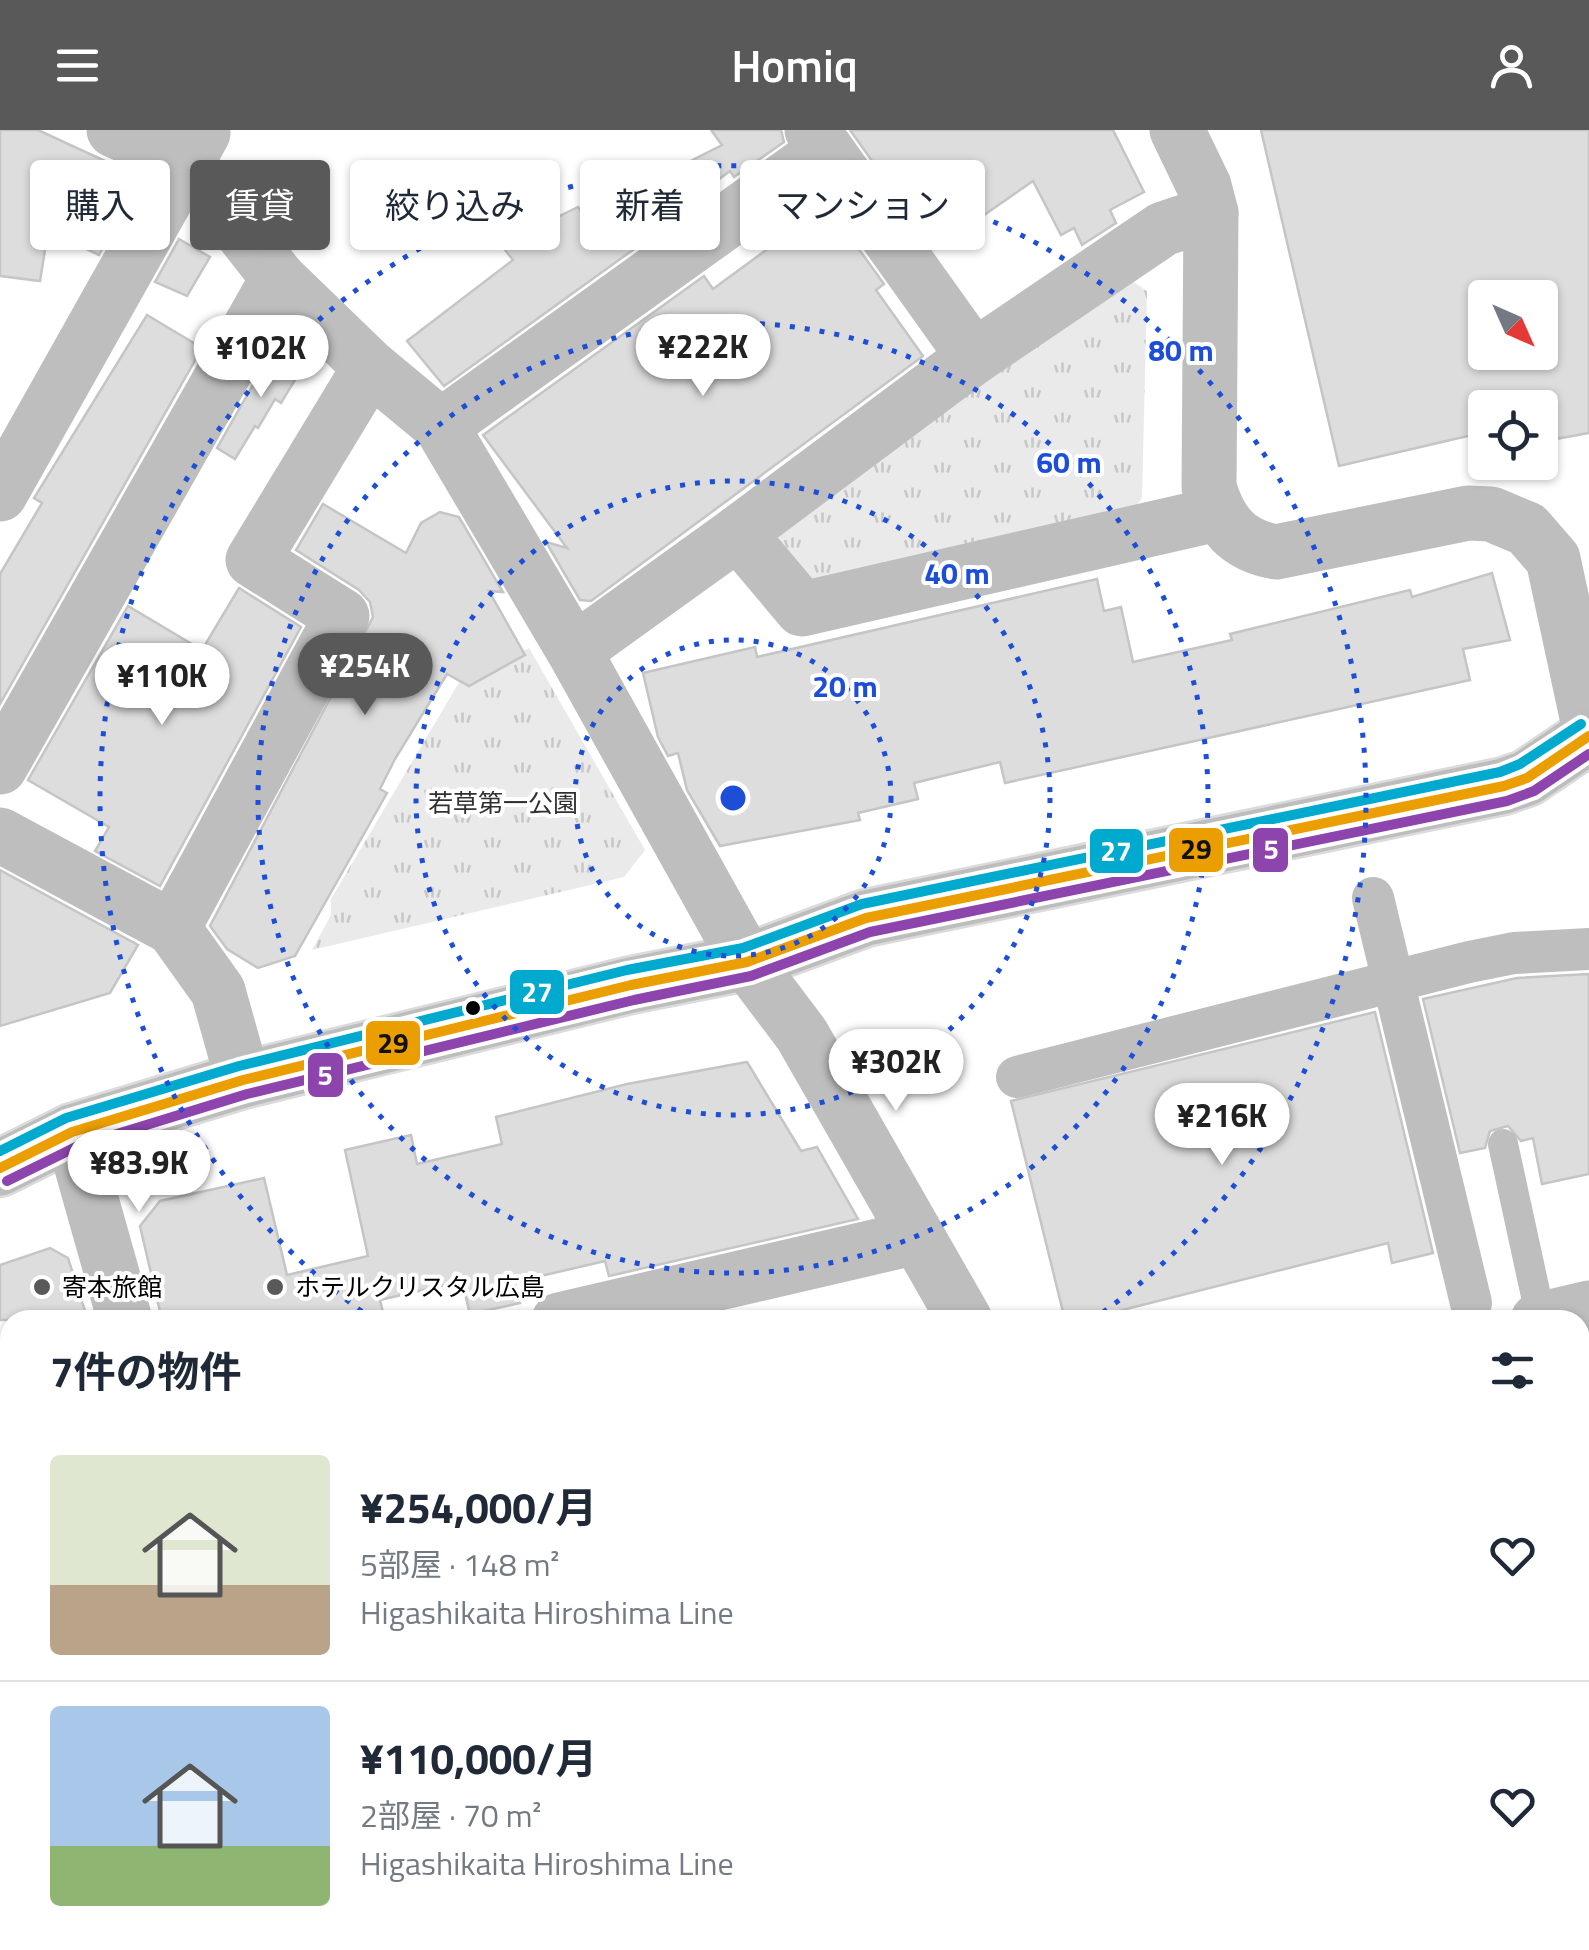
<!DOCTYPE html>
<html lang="ja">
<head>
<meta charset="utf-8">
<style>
  body { margin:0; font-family:"Titillium Web","Noto Sans JP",sans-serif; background:#f6f6f7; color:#1f2937; height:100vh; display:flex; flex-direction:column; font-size:38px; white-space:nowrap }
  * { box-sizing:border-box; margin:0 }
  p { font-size:32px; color:#747a83 }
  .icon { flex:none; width:55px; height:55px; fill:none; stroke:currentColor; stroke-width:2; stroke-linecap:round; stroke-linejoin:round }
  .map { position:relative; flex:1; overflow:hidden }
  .drawer { position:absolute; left:0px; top:1180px; width:1590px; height:640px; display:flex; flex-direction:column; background:#fff; border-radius:30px 30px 0 0; box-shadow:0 2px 8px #0004 }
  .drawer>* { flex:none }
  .hud { position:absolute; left:30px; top:30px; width:1000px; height:90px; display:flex; gap:20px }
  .needle { width:65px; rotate:135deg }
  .controls { position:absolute; left:1468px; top:150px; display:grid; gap:20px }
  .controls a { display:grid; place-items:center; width:90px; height:90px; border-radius:10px; background:#fff; box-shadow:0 2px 8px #0004; font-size:50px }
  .price { position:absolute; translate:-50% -85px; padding:0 22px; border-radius:35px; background:#fff; color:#222; font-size:32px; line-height:65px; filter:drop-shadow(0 2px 5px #0008) }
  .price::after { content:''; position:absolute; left:50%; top:60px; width:30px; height:22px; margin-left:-15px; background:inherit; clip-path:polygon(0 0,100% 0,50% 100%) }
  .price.active { background:#595959; color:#fff }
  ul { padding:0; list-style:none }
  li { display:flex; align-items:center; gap:30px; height:250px; padding:0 50px }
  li+li { border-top:2px solid #e0e1e3 }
  li span { display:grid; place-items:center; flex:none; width:280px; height:200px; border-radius:10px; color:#555 }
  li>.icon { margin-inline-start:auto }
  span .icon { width:120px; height:120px; fill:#fffc; stroke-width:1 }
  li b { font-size:42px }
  h2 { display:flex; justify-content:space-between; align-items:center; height:120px; padding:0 50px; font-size:42px }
  .chip { padding:0 35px; border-radius:10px; background:#fff; box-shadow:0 2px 8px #0004; font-size:35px; line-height:90px }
  .chip.active { background:#595959; color:#fff }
  header { display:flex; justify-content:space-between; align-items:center; height:130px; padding:0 50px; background:#595959; color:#fff; font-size:45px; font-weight:600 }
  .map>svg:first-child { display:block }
  .park { fill:url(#park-tufts) }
  .building { fill:#ddd; stroke:#c5c5c5; stroke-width:2.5; fill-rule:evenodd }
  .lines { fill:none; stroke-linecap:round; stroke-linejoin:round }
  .primary-casing { stroke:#dbdbdb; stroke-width:60 }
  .service { stroke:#bebebe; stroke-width:30 }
  .pedestrian { stroke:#bebebe; stroke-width:42 }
  .minor { stroke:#bebebe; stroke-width:55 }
  .tertiary { stroke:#bebebe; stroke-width:55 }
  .primary { stroke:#bdbdbd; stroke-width:55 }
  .pedestrian-bridge { stroke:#bebebe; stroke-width:42 }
  .bus-1-casing { stroke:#fff; stroke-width:18 }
  .bus-2-casing { stroke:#fff; stroke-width:18 }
  .bus-3-casing { stroke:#fff; stroke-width:18 }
  .bus-1 { stroke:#eb9e00; stroke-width:10 }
  .bus-2 { stroke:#8e44ad; stroke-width:10 }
  .bus-3 { stroke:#00a9ce; stroke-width:10 }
  .ring { fill:none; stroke:#1d4ed8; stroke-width:5; stroke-dasharray:5 10 }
  .bus-dot { fill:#000; stroke:#fff; stroke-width:4 }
  .poi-dot { fill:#595959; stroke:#fff; stroke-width:4 }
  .labels { text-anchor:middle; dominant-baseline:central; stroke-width:8; stroke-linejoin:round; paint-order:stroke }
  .park-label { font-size:25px; fill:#303030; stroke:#fff }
  .poi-label { font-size:25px; fill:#000; stroke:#fff; text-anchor:start }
  .centre { fill:#1d4ed8; stroke:#fff; stroke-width:5 }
  .ring-label { font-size:30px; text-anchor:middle; font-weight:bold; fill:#1d4ed8; stroke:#fff; stroke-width:8; stroke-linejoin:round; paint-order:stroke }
  .line-badge { stroke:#fff; stroke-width:4 }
  .badge-label { font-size:28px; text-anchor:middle; font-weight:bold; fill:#fff }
  .pale-badge-label { font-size:28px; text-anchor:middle; font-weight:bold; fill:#111 }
</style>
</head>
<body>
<header><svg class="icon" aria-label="menu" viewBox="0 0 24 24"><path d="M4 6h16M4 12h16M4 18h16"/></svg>Homiq<svg class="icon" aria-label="person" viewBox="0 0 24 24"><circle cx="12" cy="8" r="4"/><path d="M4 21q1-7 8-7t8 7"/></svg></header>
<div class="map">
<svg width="1589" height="1820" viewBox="0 0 1589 1820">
  <defs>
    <pattern id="park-tufts" width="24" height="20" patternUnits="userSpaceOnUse" patternTransform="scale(2.5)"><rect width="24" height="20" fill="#eaeaea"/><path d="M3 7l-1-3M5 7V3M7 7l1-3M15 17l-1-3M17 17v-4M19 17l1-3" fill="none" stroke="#c7c7c7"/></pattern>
  </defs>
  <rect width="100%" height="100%" fill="#fff"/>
  <g class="park">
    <path d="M1126 147 1147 161 1142 368 1128 386 824 458 800 451 776 420 782 393Z"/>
    <path d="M529 518 645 720 624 747 312 820 331 785V769L464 544 475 550Z"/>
  </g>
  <g class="building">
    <path d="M0 0H38L131 43 136 59 99 125 48 101 40 151 0 146Z"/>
    <path d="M711 0H781L784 12 734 47 730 41 663 91 666 96 444 256 407 211 513 130 505 120 531 100 578 77 584 85 722 15Z"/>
    <path d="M850 0H1113L1144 62 1110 80 1116 93 1082 115 1074 98 1061 105 1033 51 935 119Z"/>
    <path d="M1261 0H1589V303L1550 310 1545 289 1540 290V278H1485V302L1339 336ZM1485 168H1540V222H1485Z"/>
    <path d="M819 64 884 154 876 160 923 226 591 471 580 470 546 412 567 418 483 305 704 146 713 159 777 112 769 100Z"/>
    <path d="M179 109 210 127 187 166 155 152Z"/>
    <path d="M147 185 202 218 0 574V444L42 373 34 368Z"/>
    <path d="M274 218 304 235 281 273 275 269 258 298 255 296 235 329 217 318Z"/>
    <path d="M323 374 406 423 421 393 440 382 459 387 503 462 489 461 525 525 469 556 447 544 395 629 380 659 387 663 295 826 258 838 227 819 210 796 373 487 370 472 359 460 296 420Z"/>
    <path d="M1492 443 1510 510 1463 519 1470 550 1005 653 1000 632 914 653 918 669 858 683 860 690 720 716 687 660 678 623 668 626 658 607 643 543 755 517 757 527 1097 449 1104 481 1121 477 1133 532 1232 510 1230 504 1410 460 1412 467Z"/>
    <path d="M239 458 301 497 160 756 95 721 109 697 28 650 128 476 202 520Z"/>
    <path d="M0 740 138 815 110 863 0 896Z"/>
    <path d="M1589 844V1044L1542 1054 1533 1008 1521 1011 1508 996 1490 1001 1485 1018 1460 1023 1423 869 1517 848Z"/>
    <path d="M1375 882 1433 1123 1392 1133 1388 1113 1083 1190H1065L1011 971Z"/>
    <path d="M747 932 801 1021 817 1017 858 1089 609 1146 605 1131 515 1152 520 1173 470 1184 462 1151 380 1170 385 1190H162L140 1096 160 1071 264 1048 287 1145 368 1126 345 1020 411 1005 417 1034 502 1014 496 987 627 954Z"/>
    <path d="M50 1118 68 1128 88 1190H0V1135Z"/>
  </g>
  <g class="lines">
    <g class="primary-casing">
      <path id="primary" d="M0 1038 72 1002 243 950 631 855 747 832 866 788 1504 656 1527 648 1589 606"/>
    </g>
    <path class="service" d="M1503 1014 1541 1189"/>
    <path class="pedestrian" d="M1373 768 1471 1173"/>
    <g class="minor">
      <path d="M114 0 187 32 278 148 370 237 441 296 574 521 747 832"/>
      <path d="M812 0 974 227"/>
      <path d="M441 296 826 20"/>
      <path d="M0 364 203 3"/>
      <path d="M738 403 974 227 1163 99 1211 83"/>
      <path d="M574 521 738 403 802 479 1217 384"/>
      <path d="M0 637 278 148"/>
      <path d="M0 705 173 798"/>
      <path d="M243 950 218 861 173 798 342 486 253 430 370 237"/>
      <path d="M72 1002 125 1190"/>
      <path d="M559 1190 917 1107"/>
      <path d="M0 1426 10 1444"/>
      <path d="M775 1810 781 1820"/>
    </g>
    <g class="tertiary">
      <path d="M1177 0 1204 56 1211 83 1209 357C1220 394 1237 415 1276 422L1468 383 1491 384 1527 399 1553 429 1589 596"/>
      <path d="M747 832 802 905 965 1190"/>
      <path d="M1538 1190 1589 1178"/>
      <path d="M0 1628 10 1623"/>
      <path d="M1323 1810 1329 1820"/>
    </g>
    <use href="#primary" class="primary"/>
    <path class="pedestrian-bridge" d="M1017 947 1469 832 1514 823 1589 819"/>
    <g class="bus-1-casing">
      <path id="bus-1" d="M0 1038 72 1002 243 950 631 855 747 832 866 788 1504 656 1527 648 1589 606"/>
    </g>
    <g class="bus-2-casing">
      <path id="bus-2" d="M7 1051 78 1016 247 964 634 870 751 846 870 802 1507 671 1534 661 1589 624"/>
    </g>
    <g class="bus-3-casing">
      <path id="bus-3" d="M0 1021 66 988 239 936 627 840 743 818 862 774 1500 642 1520 634 1581 594"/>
    </g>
    <use href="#bus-1" class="bus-1"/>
    <use href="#bus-2" class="bus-2"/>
    <use href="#bus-3" class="bus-3"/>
  </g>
  <g class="ring">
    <circle cx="733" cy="668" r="158"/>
    <circle cx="733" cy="668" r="317"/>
    <circle cx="733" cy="668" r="475"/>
    <path d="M374 1190A633 633 0 1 1 1092 1190"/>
  </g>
  <circle class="bus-dot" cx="473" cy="878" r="9"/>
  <g class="poi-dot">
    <circle cx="42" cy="1157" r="10"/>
    <circle cx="275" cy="1157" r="10"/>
  </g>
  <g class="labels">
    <g class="park-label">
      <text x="503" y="673">若草第一公園</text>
    </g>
    <g class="poi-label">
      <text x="62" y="1157">寄本旅館</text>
      <text x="295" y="1157">ホテルクリスタル広島</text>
    </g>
  </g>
  <circle cx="733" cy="668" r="15" class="centre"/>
  <g class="ring-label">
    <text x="1181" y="231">80 m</text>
    <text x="1069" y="343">60 m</text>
    <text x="957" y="454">40 m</text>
    <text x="845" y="567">20 m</text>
  </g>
  <g class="line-badge">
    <rect x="1251" y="696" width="39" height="48" rx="10" fill="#8e44ad"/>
    <rect x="1167" y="696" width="58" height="48" rx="10" fill="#eb9e00"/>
    <rect x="1088" y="697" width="57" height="48" rx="10" fill="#00a9ce"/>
    <rect x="508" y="838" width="58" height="48" rx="10" fill="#00a9ce"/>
    <rect x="364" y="889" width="58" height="48" rx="10" fill="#eb9e00"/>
    <rect x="306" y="921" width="39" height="48" rx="10" fill="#8e44ad"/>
  </g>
  <g class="badge-label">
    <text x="1271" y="729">5</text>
    <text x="1116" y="731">27</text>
    <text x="537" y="872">27</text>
    <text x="325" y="955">5</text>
  </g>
  <g class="pale-badge-label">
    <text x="1196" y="729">29</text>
    <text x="393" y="923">29</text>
  </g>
</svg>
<div class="controls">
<a><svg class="needle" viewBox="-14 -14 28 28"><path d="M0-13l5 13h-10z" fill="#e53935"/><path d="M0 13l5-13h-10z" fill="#747a83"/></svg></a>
<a><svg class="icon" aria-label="locate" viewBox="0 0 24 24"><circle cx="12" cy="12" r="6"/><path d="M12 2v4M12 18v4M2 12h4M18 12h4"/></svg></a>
</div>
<b class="price" style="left:703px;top:269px">¥222K</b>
<b class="price" style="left:261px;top:270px">¥102K</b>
<b class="price active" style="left:365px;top:588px">¥254K</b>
<b class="price" style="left:162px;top:598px">¥110K</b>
<b class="price" style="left:896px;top:984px">¥302K</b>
<b class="price" style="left:1222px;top:1038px">¥216K</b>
<b class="price" style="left:139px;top:1085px">¥83.9K</b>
<div class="hud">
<a class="chip">購入</a>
<a class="chip active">賃貸</a>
<a class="chip">絞り込み</a>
<a class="chip">新着</a>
<a class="chip">マンション</a>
</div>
<section class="drawer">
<h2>7件の物件<svg class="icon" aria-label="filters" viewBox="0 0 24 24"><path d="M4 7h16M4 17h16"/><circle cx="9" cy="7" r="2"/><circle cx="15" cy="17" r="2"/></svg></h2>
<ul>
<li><span style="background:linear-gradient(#dfe7d0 65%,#b9a48a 0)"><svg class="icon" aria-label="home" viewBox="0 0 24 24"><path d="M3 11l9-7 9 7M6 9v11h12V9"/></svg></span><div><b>¥254,000/月</b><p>5部屋 · 148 m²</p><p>Higashikaita Hiroshima Line</p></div><svg class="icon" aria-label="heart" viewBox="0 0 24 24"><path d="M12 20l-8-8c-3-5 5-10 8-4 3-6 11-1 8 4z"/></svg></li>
<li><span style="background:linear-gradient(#a9c7e8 70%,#8fb573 0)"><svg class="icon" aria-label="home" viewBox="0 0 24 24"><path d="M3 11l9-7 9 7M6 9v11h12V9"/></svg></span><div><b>¥110,000/月</b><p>2部屋 · 70 m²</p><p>Higashikaita Hiroshima Line</p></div><svg class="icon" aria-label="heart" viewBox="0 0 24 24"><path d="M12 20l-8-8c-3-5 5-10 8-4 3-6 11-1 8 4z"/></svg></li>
</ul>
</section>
</div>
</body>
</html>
